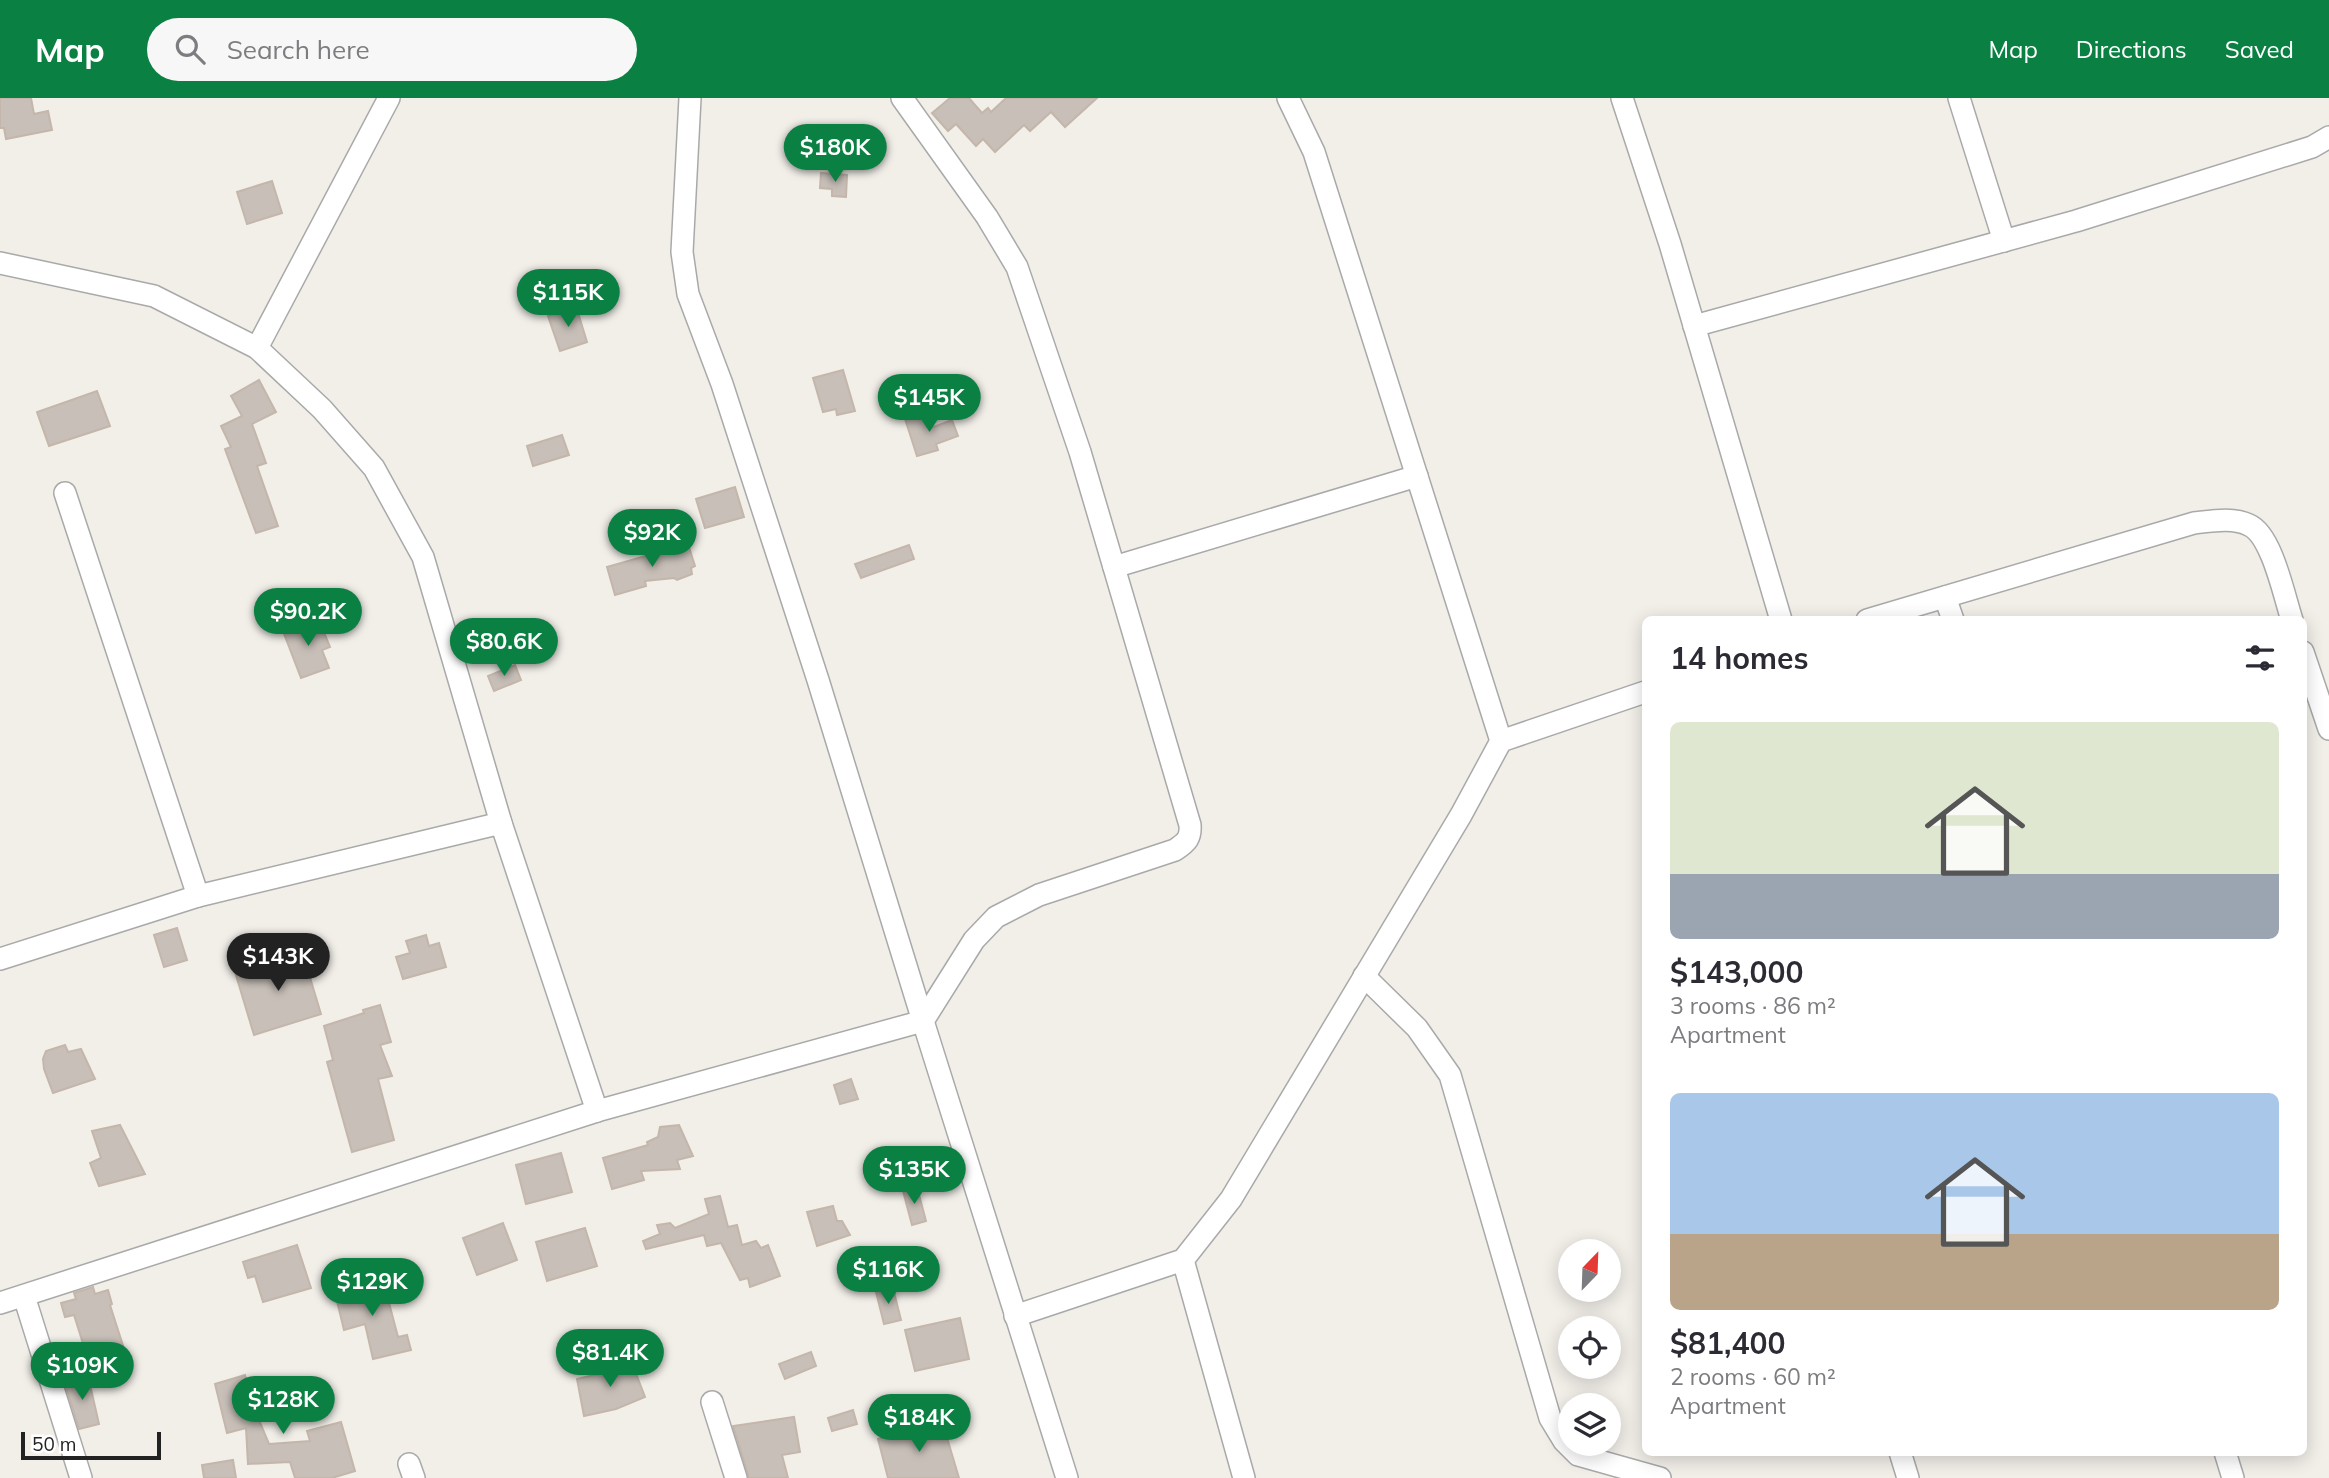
<!DOCTYPE html>
<html lang="en">
<head>
<meta charset="utf-8">
<style>
  body { margin:0; font-family:Mulish,sans-serif; background:#f7f7f7; color:#2b2b33; height:100vh; display:flex; flex-direction:column; font-size:26px; white-space:nowrap }
  * { box-sizing:border-box; margin:0 }
  p { font-size:23px; color:#7c7c81 }
  .icon { flex:none; width:38px; height:38px; fill:none; stroke:currentColor; stroke-width:2; stroke-linecap:round; stroke-linejoin:round }
  .map { position:relative; flex:1; overflow:hidden }
  .side { position:absolute; left:1642px; top:518px; width:665px; height:840px; display:flex; flex-direction:column; background:#fff; border-radius:10px; box-shadow:0 4px 18px #0003 }
  .side>* { flex:none }
  .needle { width:46px; rotate:23deg }
  .controls { position:absolute; left:1558px; top:1141px; display:grid; gap:14px }
  .controls a { display:grid; place-items:center; width:63px; height:63px; border-radius:50%; background:#fff; box-shadow:0 4px 18px #0003; font-size:35px }
  .scale { position:absolute; left:21px; bottom:18px; width:140px; box-sizing:border-box; padding-left:7px; border:4px solid #222; border-top:0; font-size:19px; line-height:24px; white-space:nowrap; color:#222; -webkit-text-stroke:5px #fff; paint-order:stroke }
  .price { position:absolute; translate:-50% -60px; padding:0 16px; border-radius:24px; background:#0b8043; color:#fff; font-size:23px; line-height:46px; filter:drop-shadow(0 2px 4px #0008) }
  .price::after { content:''; position:absolute; left:50%; top:42px; width:21px; height:16px; margin-left:-10px; background:inherit; clip-path:polygon(0 0,100% 0,50% 100%) }
  .price.on { background:#222; color:#fff }
  ul { padding:0; list-style:none }
  li { display:grid; align-content:center; gap:14px; height:371px; padding:0 28px }
  li span { display:grid; place-items:center; height:217px; border-radius:10px; color:#555 }
  li>.icon { margin-inline-start:auto }
  span .icon { width:126px; height:126px; fill:#fffc; stroke-width:1 }
  li b { font-size:30px }
  h2 { display:flex; justify-content:space-between; align-items:center; height:84px; padding:0 28px; font-size:30px }
  header { display:flex; align-items:center; gap:42px; box-sizing:border-box; height:98px; padding:0 35px; background:#0b8043; color:#fff }
  header strong { font-size:33px }
  nav { display:flex; gap:38px; margin-inline-start:auto; font-size:24px }
  .search { width:490px; height:63px; background:#f7f7f7; display:flex; align-items:center; gap:18px; box-sizing:border-box; padding:0 24px; border-radius:38px; color:#7c7c81; font-size:26px }
  .map>svg:first-child { display:block }
  .building { fill:#c7bfb8; stroke:#c4b6ab; stroke-width:2 }
  .lines { fill:none; stroke-linecap:round; stroke-linejoin:round }
  .minor-casing { stroke:#a9a9a9; stroke-width:24 }
  .minor { stroke:#fff; stroke-width:21 }
</style>
</head>
<body>
<header>
<strong>Map</strong>
<div class="search"><svg class="icon" aria-label="search" viewBox="0 0 24 24"><circle cx="10" cy="10" r="6"/><path d="M15 15l6 6"/></svg>Search here</div>
<nav><a>Map</a><a>Directions</a><a>Saved</a></nav>
</header>
<div class="map">
<svg width="2329" height="1380" viewBox="0 0 2329 1380">
  <rect width="100%" height="100%" fill="#f2efe9"/>
  <g class="building">
    <path d="M0 0H31L34 16 48 13 52 32 6 41 4 30H0Z"/>
    <path d="M950 0H969L982 15 988 10 991 14 1006 0H1097L1065 29 1051 14 1030 33 1024 27 995 54 983 41 976 48 956 26 948 33 932 15Z"/>
    <path d="M821 75 847 77 846 99 832 98V91L820 90Z"/>
    <path d="M272 83 282 115 247 126 237 94Z"/>
    <path d="M576 208 587 244 560 253 548 218Z"/>
    <path d="M843 272 855 313 837 317 836 311 823 314 813 280Z"/>
    <path d="M259 282 276 314 252 326 266 365 257 368 278 428 256 435 225 351 231 349 221 328 242 318 231 298Z"/>
    <path d="M97 293 110 328 49 348 37 314Z"/>
    <path d="M926 314 931 330 952 322 958 338 936 346 938 352 917 358 905 321Z"/>
    <path d="M562 337 569 357 533 368 527 348Z"/>
    <path d="M735 389 744 419 705 430 696 401Z"/>
    <path d="M688 446 695 468 691 470 692 476 677 482 674 480 645 483 646 488 615 497 607 469Z"/>
    <path d="M909 447 914 461 861 480 855 466Z"/>
    <path d="M312 522 316 534 323 532 330 549 322 552 329 570 301 580 283 533Z"/>
    <path d="M515 567 521 582 494 593 488 578Z"/>
    <path d="M177 830 187 862 164 869 154 837Z"/>
    <path d="M426 837 429 848 439 845 446 869 403 881 396 859 410 855 406 843Z"/>
    <path d="M302 853 321 916 254 937 235 874Z"/>
    <path d="M380 907 391 944 380 947 392 978 378 981 394 1042 352 1054 327 964 333 962 324 928 364 915 363 912Z"/>
    <path d="M65 947 68 954 81 951 95 981 53 995 44 971 43 961 46 953Z"/>
    <path d="M851 981 858 1001 840 1006 834 987Z"/>
    <path d="M120 1027 145 1076 99 1088 90 1065 101 1060 92 1033Z"/>
    <path d="M679 1027 693 1058 677 1062 680 1071 641 1073 644 1082 612 1091 603 1060 648 1047 647 1044 658 1039 660 1029Z"/>
    <path d="M561 1055 572 1094 526 1106 516 1067Z"/>
    <path d="M917 1089 926 1123 912 1127 903 1093Z"/>
    <path d="M720 1098 728 1129 737 1127 742 1147 756 1143 761 1150 768 1147 780 1178 750 1189 748 1180 740 1182 721 1145 707 1148 704 1137 646 1151 643 1143 660 1136 657 1127 670 1125 675 1130 709 1116 705 1101Z"/>
    <path d="M833 1108 837 1123H842L850 1137 817 1148 807 1114Z"/>
    <path d="M503 1125 517 1162 477 1177 463 1140Z"/>
    <path d="M585 1130 597 1168 547 1183 536 1144Z"/>
    <path d="M297 1147 311 1190 263 1204 255 1178 248 1180 243 1164Z"/>
    <path d="M383 1182 398 1239 407 1237 411 1252 373 1261 365 1226 344 1232 335 1195Z"/>
    <path d="M93 1189 95 1196 108 1192 112 1206 110 1207 127 1260 91 1271 74 1217 65 1219 61 1205 76 1201 74 1195Z"/>
    <path d="M893 1190 901 1222 884 1226 876 1194Z"/>
    <path d="M960 1220 969 1261 915 1273 905 1232Z"/>
    <path d="M811 1254 816 1268 785 1281 779 1266Z"/>
    <path d="M630 1260 645 1299 616 1311 584 1318 577 1281 603 1275 601 1270Z"/>
    <path d="M245 1277 248 1288 257 1283 264 1313 256 1315 269 1346 310 1343 307 1333 341 1324 355 1373 332 1380H295L290 1364 248 1366 246 1330 227 1335 215 1286Z"/>
    <path d="M88 1278 99 1326 79 1331 64 1283Z"/>
    <path d="M853 1312 857 1326 832 1333 828 1320Z"/>
    <path d="M794 1319 800 1354 782 1357 788 1380H749L733 1328Z"/>
    <path d="M942 1323 959 1380H888L878 1341Z"/>
    <path d="M233 1362 236 1380H204L202 1367Z"/>
  </g>
  <g class="lines">
    <g class="minor-casing">
      <g id="minor">
        <path d="M690 0 682 154 688 196 722 286 818 582 923 923"/>
        <path d="M902 0 987 119 1017 169 1080 354 1190 727C1191 740 1187 744 1175 752L1039 797 996 819 974 842 923 923"/>
        <path d="M1288 0 1314 54 1501 643"/>
        <path d="M1622 0 1670 146 1781 522"/>
        <path d="M1959 0 2004 143"/>
        <path d="M0 165 154 198 257 250 322 311 374 370 423 459 501 725 597 1013"/>
        <path d="M1694 228 2076 123 2312 49 2329 39"/>
        <path d="M257 250 389 0"/>
        <path d="M65 395 198 798"/>
        <path d="M1114 469 1417 378"/>
        <path d="M1945 499 1953 522"/>
        <path d="M1867 522 2194 425C2212 423 2233 419 2249 427 2272 437 2284 498 2292 522"/>
        <path d="M2303 554 2329 631"/>
        <path d="M0 861 198 798 501 725"/>
        <path d="M1364 878 1417 930 1450 977 1550 1320 1564 1343 1578 1357 1660 1380"/>
        <path d="M1183 1162 1244 1380"/>
        <path d="M24 1198 81 1380"/>
        <path d="M0 1205 597 1013 923 923 1067 1380"/>
        <path d="M1015 1218 1183 1162 1231 1101 1461 717 1501 643 1645 594"/>
        <path d="M712 1304 736 1380"/>
        <path d="M1900 1354 1908 1380"/>
        <path d="M2225 1354 2233 1380"/>
        <path d="M409 1366 414 1380"/>
      </g>
    </g>
    <use href="#minor" class="minor"/>
  </g>
</svg>
<div class="controls">
<a><svg class="needle" viewBox="-14 -14 28 28"><path d="M0-13l5 13h-10z" fill="#e53935"/><path d="M0 13l5-13h-10z" fill="#7c7c81"/></svg></a>
<a><svg class="icon" aria-label="locate" viewBox="0 0 24 24"><circle cx="12" cy="12" r="6"/><path d="M12 2v4M12 18v4M2 12h4M18 12h4"/></svg></a>
<a><svg class="icon" aria-label="layers" viewBox="0 0 24 24"><path d="M12 4l9 5-9 5-9-5zM3 14l9 5 9-5"/></svg></a>
</div>
<div class="scale">50 m</div>
<b class="price" style="left:835px;top:86px">$180K</b>
<b class="price" style="left:568px;top:231px">$115K</b>
<b class="price" style="left:929px;top:336px">$145K</b>
<b class="price" style="left:652px;top:471px">$92K</b>
<b class="price" style="left:308px;top:550px">$90.2K</b>
<b class="price" style="left:504px;top:580px">$80.6K</b>
<b class="price on" style="left:278px;top:895px">$143K</b>
<b class="price" style="left:914px;top:1108px">$135K</b>
<b class="price" style="left:888px;top:1208px">$116K</b>
<b class="price" style="left:372px;top:1220px">$129K</b>
<b class="price" style="left:610px;top:1291px">$81.4K</b>
<b class="price" style="left:82px;top:1304px">$109K</b>
<b class="price" style="left:283px;top:1338px">$128K</b>
<b class="price" style="left:919px;top:1356px">$184K</b>
<section class="side">
<h2>14 homes<svg class="icon" aria-label="filters" viewBox="0 0 24 24"><path d="M4 7h16M4 17h16"/><circle cx="9" cy="7" r="2"/><circle cx="15" cy="17" r="2"/></svg></h2>
<ul>
<li><span style="background:linear-gradient(#dfe7d0 70%,#9aa5b1 0)"><svg class="icon" aria-label="home" viewBox="0 0 24 24"><path d="M3 11l9-7 9 7M6 9v11h12V9"/></svg></span><div><b>$143,000</b><p>3 rooms · 86 m²</p><p>Apartment</p></div></li>
<li><span style="background:linear-gradient(#a9c7e8 65%,#b9a48a 0)"><svg class="icon" aria-label="home" viewBox="0 0 24 24"><path d="M3 11l9-7 9 7M6 9v11h12V9"/></svg></span><div><b>$81,400</b><p>2 rooms · 60 m²</p><p>Apartment</p></div></li>
</ul>
</section>
</div>
</body>
</html>
